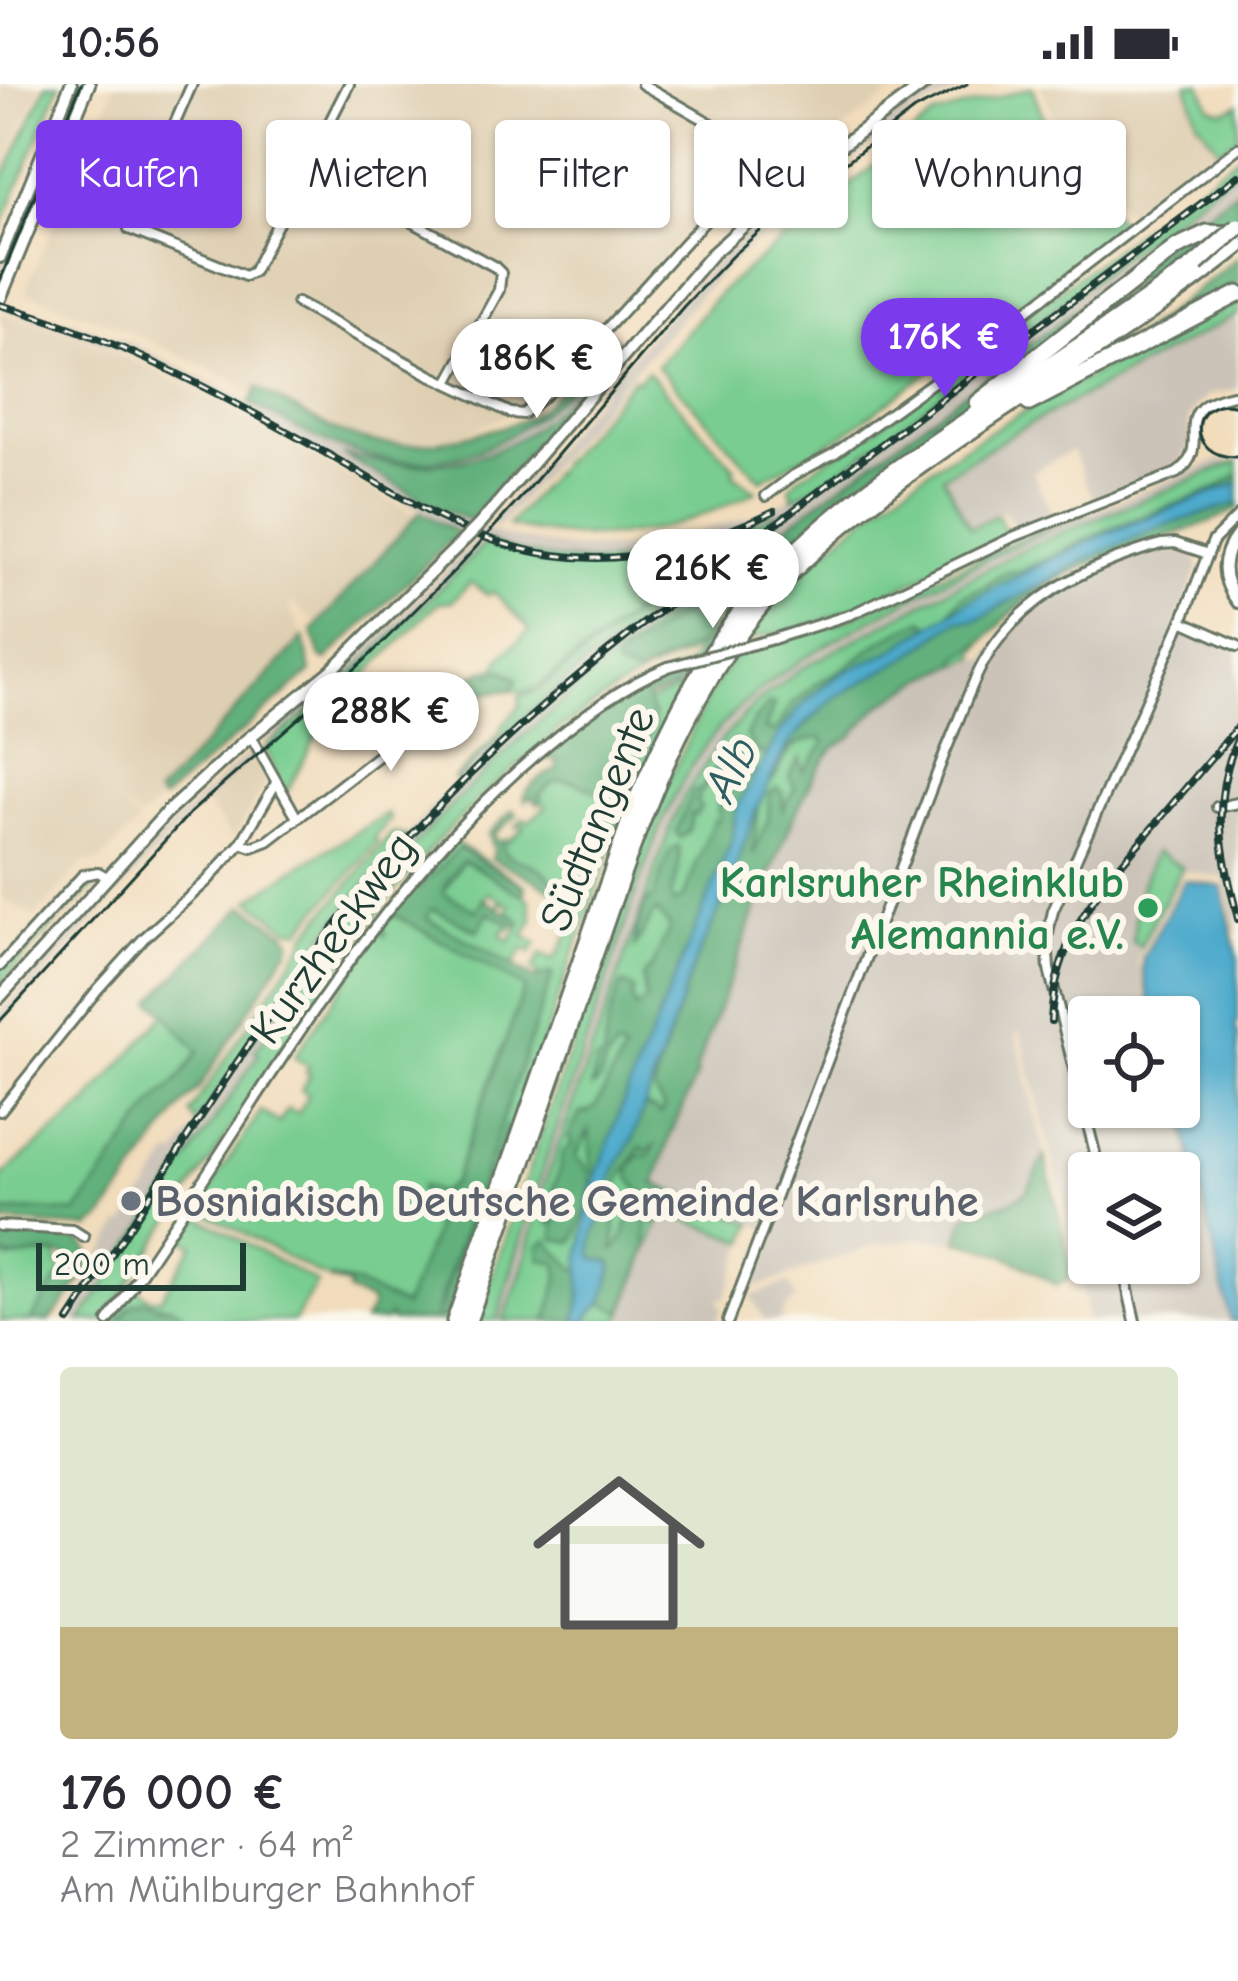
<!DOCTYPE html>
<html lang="de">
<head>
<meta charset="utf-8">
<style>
  body { margin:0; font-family:"Comic Neue",sans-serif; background:#f7f7f7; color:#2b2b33; height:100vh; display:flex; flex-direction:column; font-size:45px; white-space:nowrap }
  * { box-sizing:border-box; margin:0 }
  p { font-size:39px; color:#7c7c81 }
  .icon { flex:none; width:66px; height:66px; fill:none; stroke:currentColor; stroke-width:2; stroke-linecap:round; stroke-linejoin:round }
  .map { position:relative; height:1237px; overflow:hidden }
  .sheet { display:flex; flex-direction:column; background:#fff; flex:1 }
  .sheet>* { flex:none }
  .guide { position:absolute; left:36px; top:36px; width:1167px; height:108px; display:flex; gap:24px }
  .controls { position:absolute; left:1068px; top:912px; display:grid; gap:24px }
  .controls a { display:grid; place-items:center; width:132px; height:132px; border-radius:12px; background:#fff; box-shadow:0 3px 9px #0004; font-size:60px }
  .scale { position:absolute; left:36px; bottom:30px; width:210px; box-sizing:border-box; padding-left:12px; border:6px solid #1f3d34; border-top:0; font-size:33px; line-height:42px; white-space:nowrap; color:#1f3d34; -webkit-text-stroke:9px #fbf7ec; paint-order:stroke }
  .price { position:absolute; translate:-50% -102px; padding:0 27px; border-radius:42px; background:#fff; color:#222; font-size:39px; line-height:78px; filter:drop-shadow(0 3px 6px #0008) }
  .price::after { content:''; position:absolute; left:50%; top:72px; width:36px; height:27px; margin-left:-18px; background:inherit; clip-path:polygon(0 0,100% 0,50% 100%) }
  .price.selected { background:#7c3aed; color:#fff }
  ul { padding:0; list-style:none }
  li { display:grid; align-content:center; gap:24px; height:636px; padding:0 60px }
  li+li { border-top:3px solid #e1e1e2 }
  li span { display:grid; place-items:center; height:372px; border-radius:12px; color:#555 }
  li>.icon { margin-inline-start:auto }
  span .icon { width:216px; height:216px; fill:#fffc; stroke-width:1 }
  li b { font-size:51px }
  .chip { padding:0 42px; border-radius:12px; background:#fff; box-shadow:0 3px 9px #0004; font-size:42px; line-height:108px }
  .chip.selected { background:#7c3aed; color:#fff }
  .status { display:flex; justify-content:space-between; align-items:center; height:84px; padding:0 60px; background:#fff; direction:ltr }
  .status svg { height:33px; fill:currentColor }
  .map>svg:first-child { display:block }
  .built { fill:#dfcfb2 }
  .industrial { fill:#cbc3b8; fill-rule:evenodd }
  .green { fill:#79cd91; stroke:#4c8562; stroke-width:3 }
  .forest { fill:#62b07b; stroke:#407658; stroke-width:3; fill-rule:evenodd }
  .water { fill:#4eaacc; stroke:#367480; stroke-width:3 }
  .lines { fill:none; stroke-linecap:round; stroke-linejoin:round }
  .street-casing { stroke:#687564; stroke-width:14 }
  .secondary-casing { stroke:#687564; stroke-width:16 }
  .highway-casing { stroke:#687564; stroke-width:21 }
  .street { stroke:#fff; stroke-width:8 }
  .secondary { stroke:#fff; stroke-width:10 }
  .highway { stroke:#fff; stroke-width:15 }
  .tram { stroke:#1f3d34; stroke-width:3 }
  .rail-casing { stroke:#1f3d34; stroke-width:8 }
  .rail { stroke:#fbf7ec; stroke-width:3; stroke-dasharray:9; stroke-linecap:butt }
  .street-bridge-casing { stroke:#687564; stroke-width:14; stroke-linecap:butt }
  .secondary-bridge-casing { stroke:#687564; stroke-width:16; stroke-linecap:butt }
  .highway-bridge-casing { stroke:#687564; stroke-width:21; stroke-linecap:butt }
  .street-bridge { stroke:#fff; stroke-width:8 }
  .secondary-bridge { stroke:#fff; stroke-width:10 }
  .highway-bridge { stroke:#fff; stroke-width:15 }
  .leisure-dot { fill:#2e9e5b; stroke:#fbf7ec; stroke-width:4.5 }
  .worship-dot { fill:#6b7280; stroke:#fbf7ec; stroke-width:4.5 }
  .labels { text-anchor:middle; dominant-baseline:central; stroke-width:12; stroke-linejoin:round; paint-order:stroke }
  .street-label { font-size:45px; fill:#1f3d34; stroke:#fbf7ec }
  .leisure-label { font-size:45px; font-weight:bold; fill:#27864d; stroke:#fbf7ec; text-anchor:end }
  .worship-label { font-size:45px; font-weight:bold; fill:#5b616d; stroke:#fbf7ec; text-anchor:start }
  .water-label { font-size:48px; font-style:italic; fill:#2d5e62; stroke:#fbf7ec }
</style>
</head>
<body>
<div class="status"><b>10:56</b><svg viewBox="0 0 49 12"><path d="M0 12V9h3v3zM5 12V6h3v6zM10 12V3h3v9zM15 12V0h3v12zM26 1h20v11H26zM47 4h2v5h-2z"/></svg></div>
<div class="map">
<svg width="1238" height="1237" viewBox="0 0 1238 1237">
  <rect width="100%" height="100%" fill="#fbf7ec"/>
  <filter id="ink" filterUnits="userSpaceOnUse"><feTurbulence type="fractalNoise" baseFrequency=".00833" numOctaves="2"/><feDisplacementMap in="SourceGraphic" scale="24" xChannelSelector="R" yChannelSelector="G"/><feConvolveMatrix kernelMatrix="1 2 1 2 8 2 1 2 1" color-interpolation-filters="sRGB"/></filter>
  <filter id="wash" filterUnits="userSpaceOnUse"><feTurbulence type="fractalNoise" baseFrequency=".004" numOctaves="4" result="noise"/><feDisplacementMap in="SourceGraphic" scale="48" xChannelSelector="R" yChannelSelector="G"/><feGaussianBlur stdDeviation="2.7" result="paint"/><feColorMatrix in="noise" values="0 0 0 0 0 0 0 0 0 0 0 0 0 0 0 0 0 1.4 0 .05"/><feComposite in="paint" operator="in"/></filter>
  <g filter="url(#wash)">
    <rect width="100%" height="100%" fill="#f1dcbc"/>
    <g class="built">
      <path d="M0 0H41L0 91Z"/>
      <path d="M116 0H903L799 80 764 62 617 227 523 323 514 324 506 332 462 350 399 359 353 351 260 302 256 309 207 283 100 234 24 208Z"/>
      <path d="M1187 0 1197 36 1220 66 1130 133 1061 45 1051 27 1041 1Z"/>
      <path d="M0 229 69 250 148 283 258 341 416 431 317 540 292 518 290 527 304 553 158 710 162 716 140 735 107 709 139 738 100 778 83 779 35 833 0 813V267L7 249 4 240 0 239Z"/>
      <path d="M255 677 266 695 265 701 233 755 206 719Z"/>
    </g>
    <g class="industrial">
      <path d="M76 0H83L0 199V184Z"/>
      <path d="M950 0H977L916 27 792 125 736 174 702 208 497 444 489 439 693 201 731 163 789 113 905 23Z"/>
      <path d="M1238 84V108L1120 188 1115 192 1116 195 672 527 567 612 476 694 386 793 307 892 255 966 260 970 81 1237H63L91 1195 96 1180 111 1155 122 1139 125 1140 171 1070 176 1072 326 849 428 727 485 668 556 603 757 450 774 430 681 468 644 476 601 480 569 478 524 469 447 441 158 282 65 245 0 224V218L54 235H64L133 260 340 364 402 376 455 373 482 365 516 349 555 320 615 254 618 256 583 298 547 334 513 356 472 373 439 381H393L349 373 434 422 500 451 571 465 638 464 754 432 827 396Z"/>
      <path d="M1238 230V305L1208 311 1197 321 1189 333V362L1181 379 1094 416 1072 366 1032 388 1054 433 1016 446 1004 427 970 445 943 392 1015 348Z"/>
      <path d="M1219 376 1234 378 1029 462 879 541 799 586 767 610 737 637 702 684 672 739 544 1102 516 1204 503 1237H498L530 1121 647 781 676 710 702 666 721 643 754 609 782 588 962 487 1034 451Z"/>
      <path d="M476 455 483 460 410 536 347 596 265 665 263 658 340 592Z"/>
      <path d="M1162 465 1185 467 1194 472 1197 478 1198 484 1177 538 1238 565V851L1224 794 1184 787 1137 876 1151 933H1089V1023H1179V1016L1231 1237H1088L1072 1153 1020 947 1016 949 1045 1072 1027 1107 1017 1115 970 1130 964 1136 958 1157 914 1155 876 1161 751 1205 749 1196 768 1145 655 1100 671 1050 756 824 794 732 818 684 833 664 852 652 877 623 927 593 976 573 985 576 1007 544 1079 490ZM1089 1089H1179V1179H1089Z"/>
      <path d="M250 668 253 675 175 747 0 940V930L131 784 201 712Z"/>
      <path d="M662 1126 746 1158 727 1209 725 1214 718 1216 722 1224 717 1237H620Z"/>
      <path d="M789 1199 796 1216 786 1223 780 1237H765L751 1212Z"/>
    </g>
    <g class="green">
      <path d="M47 0H60L0 146V102Z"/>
      <path d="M1187 0H1201L1210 22C1221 29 1227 27 1238 20V53L1220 66 1197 36Z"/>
      <path d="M1032 3C1047 56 1090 100 1124 143L842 352 761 396 657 282 722 206 934 32Z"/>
      <path d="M1238 72V84L866 368 827 396 793 414 790 402 798 394 875 345Z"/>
      <path d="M1214 154 1166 191 1025 288 1192 159Z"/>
      <path d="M1238 219V230L1015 348 943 392 970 444 997 431 1006 448 1002 454 853 526 795 546 744 556C864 396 1062 304 1238 219Z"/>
      <path d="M647 287 735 384 733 390 756 407C669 451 604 464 508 442L634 294 637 297Z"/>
      <path d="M1238 377V425C1212 438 1185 445 1158 454 1080 481 1030 501 976 567V573L927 593 877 623 852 652 833 664 818 684 794 732 756 824 695 988 697 990 671 1049 655 1100 753 1139 746 1158 663 1127 620 1237H503L522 1188 544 1102 672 739 684 712 722 656 756 619 799 586 1029 462Z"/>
      <path d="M779 428 757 450C653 528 548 604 456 697L454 695 499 650 504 639 520 622 519 612 538 607 630 534 685 495 683 491 665 501 652 515 539 602 527 608 512 606 516 592 501 585 494 591 489 589V586L497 583 502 572 530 546 494 508 487 511 471 498 452 517 439 518 352 605 322 642 285 711 265 665 347 596 488 457C508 466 530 470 552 474 642 490 698 462 779 428Z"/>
      <path d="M1086 429C1019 458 955 490 891 525 832 557 772 588 726 637 660 707 634 818 603 908 566 1017 527 1125 498 1236L476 1237 651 733 709 611 738 566 812 548 844 537 1016 456Z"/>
      <path d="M706 502 699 516 618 575 616 584 636 591 701 559 695 567 645 589 616 606 560 645 481 713 436 759 393 809 327 901 104 1237H81L259 970 255 967C276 940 293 911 313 884 336 852 362 821 387 791 482 682 590 588 706 502Z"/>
      <path d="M722 536 724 537C648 651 606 778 561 906 523 1017 485 1127 447 1237H445L505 1065 509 1046 507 1043 448 1198 439 1237H433L535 938 552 893 537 896 538 889 532 886 541 870 553 876C571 852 576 824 588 798 592 788 599 782 603 774 612 758 618 736 619 719L628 709 624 693C645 682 648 652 654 631L648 622 649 617 680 605 692 575Z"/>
      <path d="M556 695 578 699 605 712V731L576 796 565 804 552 799 543 787 506 771 503 762 499 759 506 754 508 758 524 744 521 740 515 744 524 734 528 738 546 723 538 712 549 699Z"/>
      <path d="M387 730 390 735 375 753 377 759 300 846 288 845 250 816 290 788Z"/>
      <path d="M392 749 406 752 326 849 196 1038 190 1030 201 1012 305 857 306 851Z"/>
      <path d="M453 757 526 802 524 812 530 816 533 836 524 852 537 859 531 869 523 865 513 882 427 834 431 825 435 826 477 847 488 828 512 841 509 846 505 844 501 851 510 857 521 838 508 827 510 821 502 817 499 823 500 815 488 809 478 827 443 809 463 777C483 785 500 800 520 809L525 805 460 764 421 802 397 818Z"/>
      <path d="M1156 768 1182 783 1140 863 1133 858C1135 825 1140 797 1156 768Z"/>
      <path d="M88 794 95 795 94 803 59 835 0 901V884Z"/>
      <path d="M392 830 525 903 453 1099 440 1109 422 1103 436 1124 434 1149 404 1223 353 1200 322 1192 197 1124 261 1027 279 1039 288 1025 298 1030 308 1011 301 1006 310 991 306 988 309 983 294 973 379 848 384 852 386 850 381 845Z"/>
      <path d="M166 929 198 967 180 994 153 1021 76 1130 39 1126 0 1128V1095C26 1068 58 1048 85 1021L88 1023 91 1019 89 1017Z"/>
      <path d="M194 1130 317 1199 294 1237H193L172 1223 151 1220 128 1224 118 1237H112L135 1204 151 1215 161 1214 193 1161 180 1152Z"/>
      <path d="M0 1170 9 1175 56 1170 62 1191 30 1237H0Z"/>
    </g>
    <g class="forest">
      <path d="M1238 105V133L1227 142H1212C1115 211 1018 280 924 352 847 410 780 458 722 536L714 531 711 533 713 537 701 559 636 591 614 582 618 575 699 516 706 502Z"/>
      <path d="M1238 173V199L1122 263 1121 262 1161 234Z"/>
      <path d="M610 250 615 254C543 341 462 408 342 364 310 353 280 335 250 319L258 304C342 351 369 375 469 351 489 346 514 342 531 331 561 310 585 277 610 250Z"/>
      <path d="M618 256 623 259 471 437 434 422 343 371C415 388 487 386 547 333 574 310 595 282 618 256Z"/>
      <path d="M1238 391V399L1112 447 950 528 963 511 984 503 1005 488 1021 487 1105 447 1215 405Z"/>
      <path d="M1238 419V425C1173 457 1099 467 1036 507 1017 520 1004 537 988 553 980 561 967 567 957 574V580L927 593 878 623 852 652 833 664 818 684 794 732 756 824 695 988 697 990 671 1049 655 1100 669 1106 659 1138H649L646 1151 648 1163 622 1228 602 1219 613 1181 610 1177 594 1175 590 1165 608 1102 617 1077 632 1057 645 1019 647 1023 655 1025 660 1030 664 1023 654 1008 658 986 693 882 726 811 759 719 753 770 768 736 769 710 777 704 783 709V725L795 704 789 692 800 674 803 688 825 659 820 654C780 657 789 680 766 704L793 654 834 614 906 574 958 536H976L1087 475 1157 444ZM655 1061 649 1072 640 1071 630 1082V1093L641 1109C639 1115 635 1120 633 1125 625 1140 627 1154 614 1166L619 1098 641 1063 645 1067Z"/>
      <path d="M420 428 459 449 326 576 321 573 312 547Z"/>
      <path d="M924 535 930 541C912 554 895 567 875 576 866 580 856 581 848 586 811 605 784 639 765 674V669H757L746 652 754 637 769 619 774 621 765 646 775 647 792 620 814 601 844 584 882 556Z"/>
      <path d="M304 553 311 588 162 716 157 711Z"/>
      <path d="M687 581 676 603 647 613 654 640 633 689 625 694 630 706 619 719 618 735 604 773 587 800 577 829C567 808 514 787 491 774L494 768 488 750 513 726 517 731 515 733 493 751 503 761 506 771C517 777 533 779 543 787 554 796 549 797 565 804 584 790 607 736 605 712 578 699 562 683 539 712L542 717 538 720 531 713 525 717 524 712C531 700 544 690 557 686L556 674 546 677 539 673 627 608Z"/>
      <path d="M500 585 518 595 512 606 471 610 458 605 459 600 484 586H489L492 591Z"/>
      <path d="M735 656 747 663 736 678 722 679 721 688 702 706 696 718 701 723 696 731 692 730 689 746 681 754 676 748 693 707 702 705 708 691 722 678 725 666Z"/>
      <path d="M759 685 733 738 732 756 624 1016 597 1095 591 1078 589 1047 575 1073C580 1078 587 1082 590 1088 596 1101 580 1147 573 1158L554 1155 555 1136 550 1140 546 1134V1118L555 1114 558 1117 566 1115 565 1110 559 1111 553 1105C554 1100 557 1096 558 1091 563 1077 557 1068 573 1060L568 1053 580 1029 588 1028 596 1022 624 969 616 964 605 980 600 997 592 1003 596 979 604 973C604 949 612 922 622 900L634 905 632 914 635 925 646 917 643 893 653 881 670 843 657 827C647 837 644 851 635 862L636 849 644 822 654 811 670 767 679 762C681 776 677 797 671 809L673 819 683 815 714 736 719 737C713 702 734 697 759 685Z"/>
      <path d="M459 764 523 802 525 808 520 809C500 800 484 784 463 777L445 801 443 809 477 827 483 815 521 838 518 844 488 828 478 847 435 826 430 825 427 834 535 895 552 889V892L433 1237H391L389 1232 385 1237H364L372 1224 370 1217 348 1208 349 1201 330 1197 331 1195 353 1199 404 1222 434 1149 436 1124 419 1107 422 1102 440 1109 453 1099 525 904 393 830 381 845 380 843 397 818 421 802Z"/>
      <path d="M244 821 287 850 291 856 289 864 199 1004 184 1020 102 1135 90 1144 0 1138V1129L39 1126 76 1129 153 1021 180 994 198 968 166 930 151 917Z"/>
      <path d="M507 1042 509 1046 505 1065 445 1237H439L448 1198Z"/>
      <path d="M1045 1072 1073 1192 1056 1202C1025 1179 996 1166 958 1157L964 1136 970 1130 1010 1118 1027 1107Z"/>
      <path d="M0 1147C25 1148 110 1140 85 1189 77 1206 61 1222 50 1237H31L55 1199 70 1183 69 1174C47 1162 22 1181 0 1169Z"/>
      <path d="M547 1156 574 1184 580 1186 581 1212 576 1237H547L559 1192 557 1179 540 1175 539 1162Z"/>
      <path d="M145 1216 160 1223H172L193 1237H118L133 1220Z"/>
    </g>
    <g class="water">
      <path d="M1238 399V419L1157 444 1087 475 976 536H958L906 574 834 614 805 641 785 665 756 727 726 811 693 882 632 1057C615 1080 609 1101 602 1129 598 1146 587 1158 594 1175L610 1178 613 1181 604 1215C600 1225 591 1224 587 1237H576L581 1212 580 1173 592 1105 624 1016 732 756 737 723 780 648 805 618 825 601 848 586 889 569 967 518 1058 472 1112 447Z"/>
      <path d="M1185 796 1222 803 1238 875V939L1235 940 1238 953V1237H1231L1179 1016V933H1154L1143 887V874Z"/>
    </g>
  </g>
  <g filter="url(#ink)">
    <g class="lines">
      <g class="street-casing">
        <g id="street">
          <path d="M192 0 129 145 245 192 253 188 349 0"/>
          <path d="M642 0 801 91"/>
          <path d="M308 81 495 183 501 189 499 206 449 297"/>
          <path d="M297 219 430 291 511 329 523 330 551 306 687 156 769 71"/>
          <path d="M766 412 794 391 835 369 950 286 1238 64"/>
          <path d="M1182 537 1238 562"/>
          <path d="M773 555 852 530 1013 453 1177 389C1218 359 1160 324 1238 310"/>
          <path d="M251 652 297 734"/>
          <path d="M1217 723 1238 719"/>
          <path d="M241 759 252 763 268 757 390 663 448 604"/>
          <path d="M0 882 83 791 98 788 107 793"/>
          <path d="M0 1027 98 905 144 854 207 797 241 759 276 699"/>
          <path d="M1100 1089 1049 885 1047 854 1053 827 1182 537 1213 457 1238 432"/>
          <path d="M0 1142 73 1146 84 1153"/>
          <path d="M1122 1179 1135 1237"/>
          <path d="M108 1237C248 1042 357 818 545 663 582 632 622 602 668 583"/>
          <path d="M728 1237 946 666C957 641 966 614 978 589 1014 515 1086 482 1161 460L1175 459 1208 470"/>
        </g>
      </g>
      <g class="secondary-casing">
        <g id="secondary">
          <path d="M0 173 71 0"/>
          <path d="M0 215 89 0"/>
          <path d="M479 441 712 170 801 91 925 0"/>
          <path d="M1238 450C1220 473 1220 495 1238 518"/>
          <path d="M0 913 166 729 245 657 330 588 467 453"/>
        </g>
      </g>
      <g class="highway-casing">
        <g id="highway">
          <path d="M978 319 1177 163 1207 149 1238 150"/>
          <path d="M1029 319 1238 210"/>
          <path d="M455 1237 639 711C671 638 706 567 758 507 824 431 910 374 993 319 1062 274 1130 229 1196 180"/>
          <path d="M468 1237C508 1122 547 1007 587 892 638 745 685 587 803 477 933 354 1099 275 1238 162"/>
        </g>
      </g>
      <use href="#street" class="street"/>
      <use href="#secondary" class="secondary"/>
      <use href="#highway" class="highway"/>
      <g class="tram">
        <path d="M0 196 81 0"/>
        <path d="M1238 322C1189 309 1184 375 1238 373"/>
        <path d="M0 937 190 729 364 577 459 482 526 408 684 222 732 172 785 125 914 26 967 0"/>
      </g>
      <g class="rail-casing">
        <g id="rail">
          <path d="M0 221C113 252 213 306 315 363 390 405 467 460 554 471 632 482 704 461 774 427"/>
          <path d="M1238 654C1209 719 1222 769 1238 835"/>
          <path d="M1051 937C1055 852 1100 804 1153 743 1181 710 1209 676 1238 643"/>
          <path d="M69 1237C170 1083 265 921 385 781 461 693 545 616 636 545L1238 92"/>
        </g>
      </g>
      <use href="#rail" class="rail"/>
      <g class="street-bridge-casing">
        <path id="street-bridge" d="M668 583 773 555"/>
      </g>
      <g class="secondary-bridge-casing">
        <path id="secondary-bridge" d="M467 453 479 441"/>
      </g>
      <g class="highway-bridge-casing">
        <path id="highway-bridge" d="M1196 180 1238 143"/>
      </g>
      <use href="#street-bridge" class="street-bridge"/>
      <use href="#secondary-bridge" class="secondary-bridge"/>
      <use href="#highway-bridge" class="highway-bridge"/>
    </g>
  </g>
  <circle class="leisure-dot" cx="1148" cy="824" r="12"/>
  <circle class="worship-dot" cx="131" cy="1117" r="12"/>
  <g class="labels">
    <g class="street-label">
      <text transform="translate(597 735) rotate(-68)">Südtangente</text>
      <text transform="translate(333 854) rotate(-54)">Kurzheckweg</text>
    </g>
    <g class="leisure-label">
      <text x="1124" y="798">Karlsruher Rheinklub<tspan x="1124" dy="52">Alemannia e.V.</tspan></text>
    </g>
    <g class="worship-label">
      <text x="155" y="1117">Bosniakisch Deutsche Gemeinde Karlsruhe</text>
    </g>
    <g class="water-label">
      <text transform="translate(731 685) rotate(-64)">Alb</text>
    </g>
  </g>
</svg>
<div class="controls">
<a><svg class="icon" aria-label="locate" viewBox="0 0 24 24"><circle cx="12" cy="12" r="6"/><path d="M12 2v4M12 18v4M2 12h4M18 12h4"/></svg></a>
<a><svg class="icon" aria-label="layers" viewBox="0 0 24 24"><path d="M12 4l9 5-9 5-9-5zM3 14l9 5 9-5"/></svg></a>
</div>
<div class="scale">200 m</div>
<b class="price selected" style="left:945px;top:316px">176K €</b>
<b class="price" style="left:537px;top:337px">186K €</b>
<b class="price" style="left:713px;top:547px">216K €</b>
<b class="price" style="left:391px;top:690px">288K €</b>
<div class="guide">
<a class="chip selected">Kaufen</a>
<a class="chip">Mieten</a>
<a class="chip">Filter</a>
<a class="chip">Neu</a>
<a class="chip">Wohnung</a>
</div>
</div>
<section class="sheet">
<ul>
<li><span style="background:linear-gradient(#dfe7d0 70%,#c2b280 0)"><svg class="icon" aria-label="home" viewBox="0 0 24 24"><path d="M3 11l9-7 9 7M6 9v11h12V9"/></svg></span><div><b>176 000 €</b><p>2 Zimmer · 64 m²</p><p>Am Mühlburger Bahnhof</p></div></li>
</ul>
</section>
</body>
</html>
